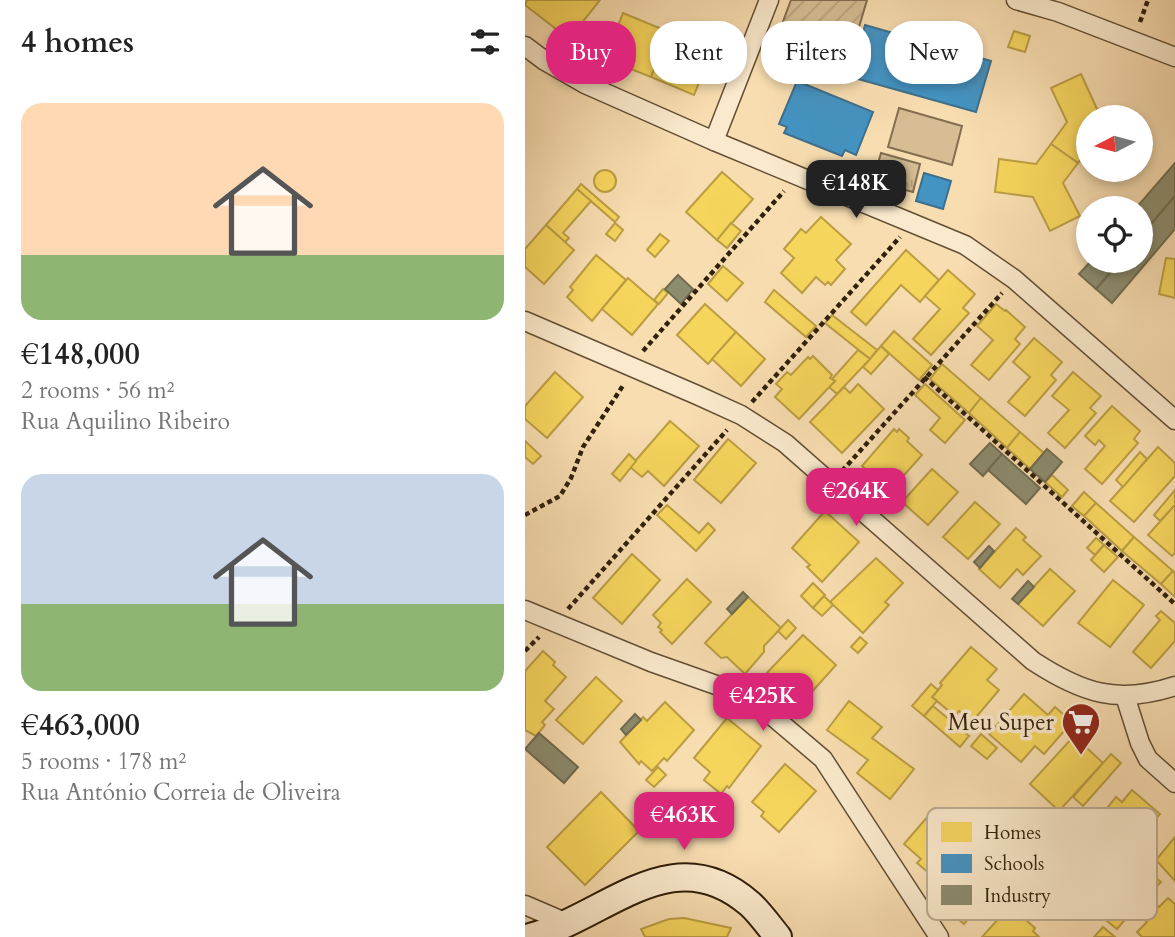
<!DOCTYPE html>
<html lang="en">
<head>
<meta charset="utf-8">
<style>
  body { margin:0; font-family:Cardo,serif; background:#f2f2f2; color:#222; height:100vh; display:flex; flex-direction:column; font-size:26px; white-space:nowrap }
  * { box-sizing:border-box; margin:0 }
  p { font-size:23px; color:#767676 }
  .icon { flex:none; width:38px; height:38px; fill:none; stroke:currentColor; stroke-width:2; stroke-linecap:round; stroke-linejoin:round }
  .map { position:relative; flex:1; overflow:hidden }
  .panel { display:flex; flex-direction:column; background:#fff; width:525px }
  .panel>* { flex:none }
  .banner { position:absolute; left:21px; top:21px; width:523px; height:63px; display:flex; gap:14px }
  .needle { width:46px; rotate:264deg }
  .tools { position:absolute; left:551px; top:105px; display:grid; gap:14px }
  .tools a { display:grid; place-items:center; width:77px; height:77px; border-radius:50%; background:#fff; box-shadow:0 4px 10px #0003; font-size:35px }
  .price { position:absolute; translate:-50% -60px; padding:0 16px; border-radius:14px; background:#db2777; color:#fff; font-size:23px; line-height:46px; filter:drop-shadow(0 2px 4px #0008) }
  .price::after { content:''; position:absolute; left:50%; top:42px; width:21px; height:16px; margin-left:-10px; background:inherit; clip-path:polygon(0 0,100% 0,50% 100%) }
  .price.selected { background:#222; color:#fff }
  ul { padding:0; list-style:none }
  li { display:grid; align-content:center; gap:14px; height:371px; padding:0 21px }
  li span { display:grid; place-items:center; height:217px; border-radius:21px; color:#555 }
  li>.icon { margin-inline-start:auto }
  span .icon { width:126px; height:126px; fill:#fffc; stroke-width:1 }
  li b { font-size:30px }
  h2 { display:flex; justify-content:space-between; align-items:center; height:84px; padding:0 21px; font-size:30px }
  .tag { padding:0 24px; border-radius:28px; background:#fff; box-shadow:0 4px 10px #0003; font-size:24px; line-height:63px }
  .tag.selected { background:#db2777; color:#fff }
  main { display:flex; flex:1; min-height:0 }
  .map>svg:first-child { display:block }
  .grass { fill:url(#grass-tufts); stroke:#836e4f; stroke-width:2 }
  .garden { fill:url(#garden-furrows); stroke:#836e4f; stroke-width:2 }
  .pitch { fill:#d6bd94; stroke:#836e4f; stroke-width:2 }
  .homes { fill:#f6d55c; stroke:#bb9e43; stroke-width:2 }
  .schools { fill:#4393c3; stroke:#3d708c; stroke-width:2 }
  .industry { fill:#8c8c6e; stroke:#706b50; stroke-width:2 }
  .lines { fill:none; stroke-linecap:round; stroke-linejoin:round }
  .street-casing { stroke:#624e34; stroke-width:21 }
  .secondary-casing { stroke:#301f0a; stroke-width:30 }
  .path { stroke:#301f0a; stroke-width:4.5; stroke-dasharray:5 3.5; stroke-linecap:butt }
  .street { stroke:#fae9cc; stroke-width:18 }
  .secondary { stroke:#fae9cc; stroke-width:26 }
  .labels { text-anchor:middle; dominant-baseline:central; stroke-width:7; stroke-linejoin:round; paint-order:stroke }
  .poi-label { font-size:23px; fill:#301f0a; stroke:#fae9cc; text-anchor:end }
  .key { fill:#fae9cc; stroke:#bdac92; stroke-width:2 }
  .key-label { font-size:19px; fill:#301f0a }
</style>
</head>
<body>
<main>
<section class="panel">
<h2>4 homes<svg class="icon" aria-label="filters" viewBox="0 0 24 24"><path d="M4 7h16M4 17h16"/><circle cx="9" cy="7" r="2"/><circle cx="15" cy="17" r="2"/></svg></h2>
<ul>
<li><span style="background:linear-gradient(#ffd9b3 70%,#8fb573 0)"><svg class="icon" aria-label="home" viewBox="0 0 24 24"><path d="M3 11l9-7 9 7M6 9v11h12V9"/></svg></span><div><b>€148,000</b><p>2 rooms · 56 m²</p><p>Rua Aquilino Ribeiro</p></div></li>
<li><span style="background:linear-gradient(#c9d6e8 60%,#8fb573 0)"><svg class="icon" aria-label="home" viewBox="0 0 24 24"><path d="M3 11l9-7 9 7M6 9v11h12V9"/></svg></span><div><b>€463,000</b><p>5 rooms · 178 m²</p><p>Rua António Correia de Oliveira</p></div></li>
</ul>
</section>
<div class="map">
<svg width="650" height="937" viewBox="0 0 650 937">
  <defs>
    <pattern id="grass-tufts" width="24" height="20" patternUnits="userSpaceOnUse" patternTransform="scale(1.75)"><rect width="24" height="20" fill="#d6bd94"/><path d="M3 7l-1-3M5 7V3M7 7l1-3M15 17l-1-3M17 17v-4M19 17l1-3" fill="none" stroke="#b8a27e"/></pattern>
    <pattern id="garden-furrows" width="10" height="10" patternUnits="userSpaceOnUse" patternTransform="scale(1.75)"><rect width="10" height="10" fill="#d6bd94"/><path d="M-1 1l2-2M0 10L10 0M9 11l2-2" fill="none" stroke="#b8a27e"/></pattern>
  </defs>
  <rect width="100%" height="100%" fill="#f8ddb0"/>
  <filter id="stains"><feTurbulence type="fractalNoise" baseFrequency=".00286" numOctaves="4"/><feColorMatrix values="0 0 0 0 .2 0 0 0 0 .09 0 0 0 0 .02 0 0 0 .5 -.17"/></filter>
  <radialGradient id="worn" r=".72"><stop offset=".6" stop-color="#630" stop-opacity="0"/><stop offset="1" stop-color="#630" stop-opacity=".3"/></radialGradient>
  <path class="grass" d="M356 153 395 164 388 192 348 181Z"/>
  <path class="garden" d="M266 0H342L318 81 244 59Z"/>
  <path class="pitch" d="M374 108 437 126 427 165 363 147Z"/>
  <g class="homes">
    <path d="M2 0H75L44 39 0 5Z"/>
    <path d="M98 13 144 32 126 77 80 59Z"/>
    <path d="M489 31 505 36 500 52 483 47Z"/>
    <path d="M141 38 185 56 169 95 126 77Z"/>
    <path d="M556 74 572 109 610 112 609 117H564V148L553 163 526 144 542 122 526 88Z"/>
    <path d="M526 144 553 163 538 183 555 216 525 231 508 197 470 192 474 159 511 164Z"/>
    <circle cx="80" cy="181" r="11"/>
    <path d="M197 172 228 199 192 240 161 212Z"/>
    <path d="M56 184 94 217 90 222 52 189Z"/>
    <path d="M52 189 66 201 38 233 44 238 40 242 21 225Z"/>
    <path d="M296 217 326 244 311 260 320 269 306 285 303 282 300 285 291 277 277 293 256 273 269 258 259 249 276 229 281 233Z"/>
    <path d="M90 223 98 230 90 241 81 234Z"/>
    <path d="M206 223 216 231 202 248 192 240Z"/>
    <path d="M21 225 49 250 19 284 0 267V249Z"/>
    <path d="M135 234 144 241 130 257 122 250Z"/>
    <path d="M381 250 414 280 395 302 376 285 341 325 326 312Z"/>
    <path d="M71 255 101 280 67 321 42 297 48 290 45 287Z"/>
    <path d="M641 258 650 259V298L634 294Z"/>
    <path d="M198 266 218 283 202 301 183 284Z"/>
    <path d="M423 270 450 294 438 308 444 313 406 355 388 339 415 309 400 296Z"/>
    <path d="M103 278 133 304 107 335 77 309Z"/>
    <path d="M138 289 143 293 134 304 129 300Z"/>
    <path d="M249 290 291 326 281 337 240 302Z"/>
    <path d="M180 304 211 332 183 364 152 335Z"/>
    <path d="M471 304 480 311 481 310 500 327 490 339 495 344 464 380 446 365 468 340 452 326Z"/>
    <path d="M307 315 352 350 345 359 300 323Z"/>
    <path d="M369 331 407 365 394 380 356 346Z"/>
    <path d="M211 332 240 359 216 386 187 359Z"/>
    <path d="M509 338 537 362 526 375 531 380 500 416 483 402 505 377 488 362Z"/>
    <path d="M356 346 364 354 346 374 338 367Z"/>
    <path d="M333 350 345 359 312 394 304 387 310 381 307 379Z"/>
    <path d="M288 356 307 375 305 378 310 381 274 419 250 397 257 389 251 384 262 372 266 375 283 357 285 359Z"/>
    <path d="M417 364 456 398 444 413 405 379Z"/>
    <path d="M30 372 58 397 22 438 0 419V406Z"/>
    <path d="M548 372 576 396 565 408 571 413 540 448 523 433 544 410 527 396Z"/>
    <path d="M333 384 359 409 317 453 285 422 319 387 325 393Z"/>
    <path d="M400 384 440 420 420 443 405 430 415 418 390 395Z"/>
    <path d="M456 398 495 432 482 448 444 413Z"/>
    <path d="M587 406 615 431 609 439 613 443 577 484 560 469 580 446 574 440 570 445 560 436Z"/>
    <path d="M145 421 174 446 139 486 123 471 117 477 105 467Z"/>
    <path d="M369 429 372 432 374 429 384 438 382 441 397 455 365 491 337 466Z"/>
    <path d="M495 432 519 453 505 469 482 448Z"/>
    <path d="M203 439 231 463 196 503 169 480Z"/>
    <path d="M0 441 16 456 8 464 0 457Z"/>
    <path d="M633 447 650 463V476L609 522 585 501Z"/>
    <path d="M615 452 622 459 598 487 591 480Z"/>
    <path d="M104 454 111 461 95 481 87 474Z"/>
    <path d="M407 469 433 492 403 525 377 502Z"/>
    <path d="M527 475 543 490 537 497 520 482Z"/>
    <path d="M650 490V505L635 521 629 515Z"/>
    <path d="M559 492 571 503 559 516 547 506Z"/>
    <path d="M450 502 475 524 443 559 418 537Z"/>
    <path d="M571 503 609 537 597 551 559 516Z"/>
    <path d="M142 505 174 533 183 523 190 530 171 551 132 515Z"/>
    <path d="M650 505V553L647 556 623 535Z"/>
    <path d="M300 511 334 542 297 582 282 567 285 565 267 548Z"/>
    <path d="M491 528 501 537 498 540 516 556 498 575 492 569 475 588 454 569Z"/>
    <path d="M609 537 648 571 636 584 597 551Z"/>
    <path d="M571 538 579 545 570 555 562 548Z"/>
    <path d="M579 545 593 557 579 572 566 560Z"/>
    <path d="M107 554 135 580 97 624 68 598Z"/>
    <path d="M351 558 378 583 360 602 364 605 338 633 305 602Z"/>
    <path d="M525 569 550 591 518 626 493 604Z"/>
    <path d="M648 571 650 573V597L636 584Z"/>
    <path d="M162 579 186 602 147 644 135 632 137 630 133 627 136 623 128 615Z"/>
    <path d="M588 580 619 605 585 647 553 623Z"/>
    <path d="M288 583 300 595 288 608 276 596Z"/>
    <path d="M299 596 308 605 297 616 288 608Z"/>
    <path d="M223 597 256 628 239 646V652L220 674 202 657 196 658 180 643Z"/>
    <path d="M636 611 650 623V641L626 668 608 652 635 620 631 616Z"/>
    <path d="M263 620 271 628 261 639 253 631Z"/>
    <path d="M278 635 311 665 285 694 281 691 273 700 256 684 251 689 238 677Z"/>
    <path d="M335 637 342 643 333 653 326 647Z"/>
    <path d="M446 647 472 669 462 680 474 690 447 722 434 711 430 716 407 697 417 685 415 683Z"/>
    <path d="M18 651 30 662 28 665 41 677 20 701 29 709 17 722 20 725 11 736 0 730V671Z"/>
    <path d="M71 677 97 701 58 744 31 720Z"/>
    <path d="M406 684 413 690 407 697 412 701 399 716 387 706Z"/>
    <path d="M499 694 523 715 530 707 547 722 519 754 510 746 496 762 464 734Z"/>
    <path d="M324 701 357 727 347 738 389 769 365 799 332 773 343 760 302 730Z"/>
    <path d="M140 702 169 730 142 761 139 758 127 771 116 761 114 764 95 742 118 717 122 721Z"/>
    <path d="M408 706 444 736 435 747 399 716Z"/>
    <path d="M202 718 236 746 204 788 202 786 196 794 179 780 185 772 169 758Z"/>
    <path d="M456 734 472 748 462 759 446 746Z"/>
    <path d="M549 736 578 763 534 811 505 784Z"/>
    <path d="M586 754 596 763 558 806 548 797Z"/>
    <path d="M260 764 291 791 254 832 236 816 239 812 227 802Z"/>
    <path d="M133 767 141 775 129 787 121 780Z"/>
    <path d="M607 790 635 814 598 858 590 852 593 849 567 827 591 797 597 802Z"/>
    <path d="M76 792 114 831 60 885 22 847Z"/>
    <path d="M410 808 428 823 421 830 432 839 430 842 438 849 412 880 392 863 396 859 379 844Z"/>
    <path d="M650 837V881L631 860Z"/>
    <path d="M602 853 636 882 631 887 614 873 594 896 609 909 592 929 560 903Z"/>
    <path d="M433 855 441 863 444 859 454 868 451 872 469 888 439 924 419 907 423 903 407 885Z"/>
    <path d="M624 898 634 907 643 898 650 904V937H617L612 932 622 922 611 912Z"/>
    <path d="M485 906 510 928 508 931 514 937H457Z"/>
    <path d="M159 918 206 928 202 937H120L116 929 144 919Z"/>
    <path d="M578 927 590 937H569Z"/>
  </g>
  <g class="schools">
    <path d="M340 25 466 61 451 112 326 77Z"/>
    <path d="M272 81 348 112 331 155 320 150 317 156 259 133 262 127 254 124Z"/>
    <path d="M399 173 426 181 418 209 391 201Z"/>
  </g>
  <g class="industry">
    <path d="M650 163V196L616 236V208H611Z"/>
    <path d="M650 196V229L587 303 571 289 595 261H616V236Z"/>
    <path d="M566 261H595L571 289 554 274Z"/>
    <path d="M153 275 168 289 156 304 140 289Z"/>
    <path d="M465 443 477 454 458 476 445 464Z"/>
    <path d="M522 449 537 462 520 482 505 469Z"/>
    <path d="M477 454 515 488 501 504 463 470Z"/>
    <path d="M464 546 469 551 455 568 449 562Z"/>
    <path d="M503 581 509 587 493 604 487 599Z"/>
    <path d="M218 592 223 597 207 614 202 609Z"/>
    <path d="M110 714 116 720 101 735 96 729Z"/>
    <path d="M14 733 53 767 39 783 0 749Z"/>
  </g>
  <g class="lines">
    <g class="street-casing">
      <g id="street">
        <path d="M491 0 533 12 650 57"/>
        <path d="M0 46 20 61 60 84 189 141 440 245 489 279 650 420"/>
        <path d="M189 141 244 0"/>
        <path d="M0 321 172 395 216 415 260 443 508 661C557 693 592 705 650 686"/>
        <path d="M0 610 126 662 225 697 298 759 414 937"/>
        <path d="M600 696 615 743 623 759 650 783"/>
        <path d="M0 905 42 923"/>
      </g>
    </g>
    <g class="secondary-casing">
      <path id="secondary" d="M5 937C82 917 147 836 225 904 235 913 244 926 253 937"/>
    </g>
    <g class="path">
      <path d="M615 22 623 0"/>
      <path d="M118 351 259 191"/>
      <path d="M399 377 650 604"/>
      <path d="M227 402 375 237"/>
      <path d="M317 471 477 293"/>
      <path d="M0 515 35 496 46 478 58 447 99 384"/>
      <path d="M43 609 202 430"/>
      <path d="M0 651 14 637"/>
    </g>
    <use href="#street" class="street"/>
    <use href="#secondary" class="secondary"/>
  </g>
  <defs>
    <g id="supermarket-pin" transform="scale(2.0125)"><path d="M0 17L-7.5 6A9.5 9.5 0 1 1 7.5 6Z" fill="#8f2418" stroke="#fae9cc"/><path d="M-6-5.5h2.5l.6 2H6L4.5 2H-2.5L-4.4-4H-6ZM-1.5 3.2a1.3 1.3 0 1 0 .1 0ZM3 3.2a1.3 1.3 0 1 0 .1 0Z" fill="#fff"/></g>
  </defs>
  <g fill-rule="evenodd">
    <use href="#supermarket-pin" x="556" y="722"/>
  </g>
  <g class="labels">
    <g class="poi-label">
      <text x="529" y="722">Meu Super</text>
    </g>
  </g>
  <rect x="402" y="808" width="230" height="112" rx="10" class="key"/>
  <rect x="416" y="822" width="31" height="20" fill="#f6d55c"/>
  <rect x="416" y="854" width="31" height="19" fill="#4393c3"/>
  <rect x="416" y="885" width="31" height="20" fill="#8c8c6e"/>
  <g class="key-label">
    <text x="459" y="839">Homes</text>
    <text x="459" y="870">Schools</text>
    <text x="459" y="902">Industry</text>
  </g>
  <rect width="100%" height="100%" filter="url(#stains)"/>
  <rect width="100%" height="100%" fill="url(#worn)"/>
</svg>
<div class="tools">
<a><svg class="needle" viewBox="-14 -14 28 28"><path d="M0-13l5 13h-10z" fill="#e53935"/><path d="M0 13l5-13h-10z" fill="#767676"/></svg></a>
<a><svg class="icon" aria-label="locate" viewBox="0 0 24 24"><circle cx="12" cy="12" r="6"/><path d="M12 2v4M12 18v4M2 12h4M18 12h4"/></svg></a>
</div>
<b class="price selected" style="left:331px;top:220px">€148K</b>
<b class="price" style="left:331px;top:528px">€264K</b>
<b class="price" style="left:238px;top:733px">€425K</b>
<b class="price" style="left:159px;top:852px">€463K</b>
<div class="banner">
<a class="tag selected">Buy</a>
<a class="tag">Rent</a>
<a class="tag">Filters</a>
<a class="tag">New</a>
</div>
</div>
</main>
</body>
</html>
